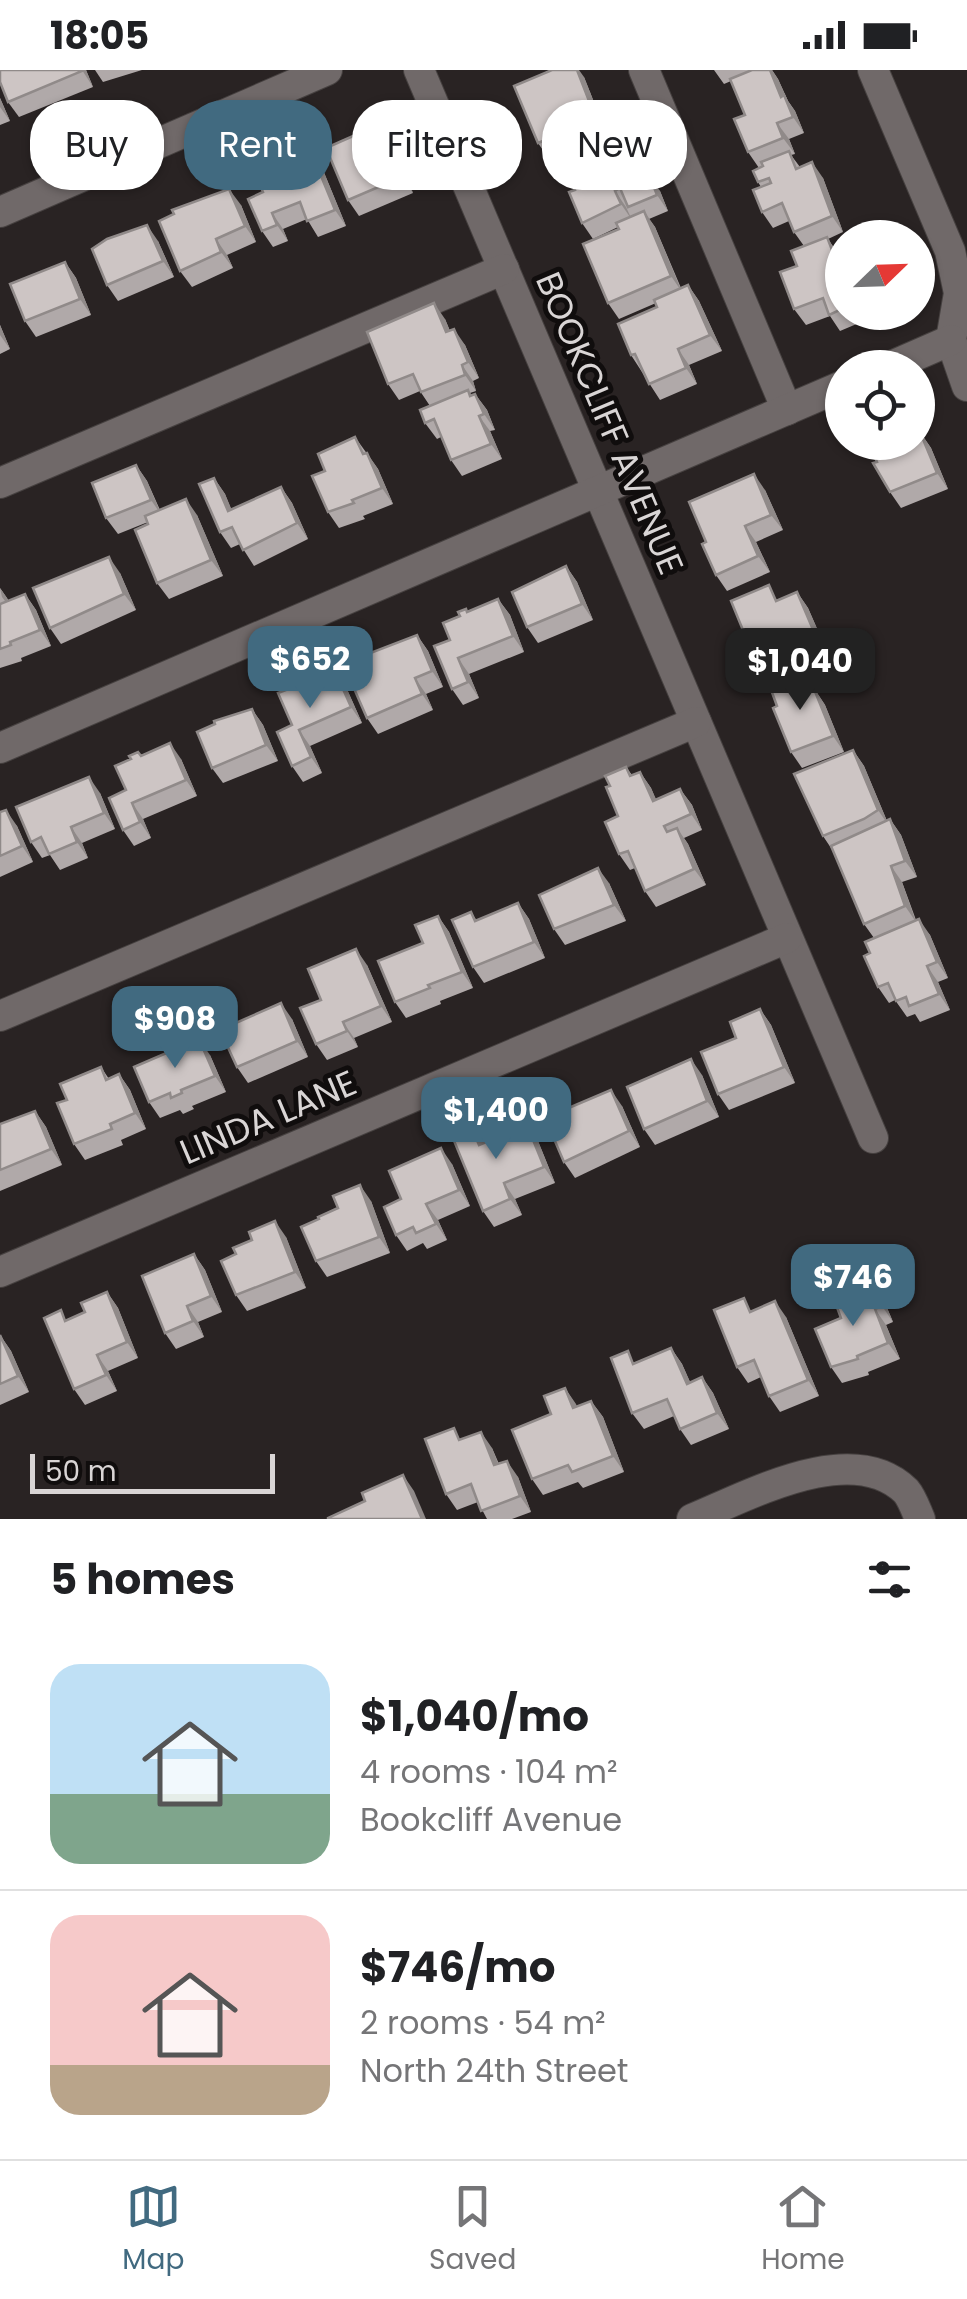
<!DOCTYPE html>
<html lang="en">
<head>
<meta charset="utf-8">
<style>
  body { margin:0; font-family:Poppins,sans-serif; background:#f6f6f6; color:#202124; height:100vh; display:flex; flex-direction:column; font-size:38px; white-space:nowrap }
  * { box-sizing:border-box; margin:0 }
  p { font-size:32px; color:#757577 }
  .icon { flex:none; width:55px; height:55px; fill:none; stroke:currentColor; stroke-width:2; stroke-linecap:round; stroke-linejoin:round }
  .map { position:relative; height:1449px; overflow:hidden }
  .panel { display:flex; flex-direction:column; background:#fff; flex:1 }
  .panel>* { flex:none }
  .hud { position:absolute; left:30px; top:30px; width:908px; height:90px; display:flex; gap:20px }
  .needle { width:65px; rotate:67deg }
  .controls { position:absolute; left:825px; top:150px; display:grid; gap:20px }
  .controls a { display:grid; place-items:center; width:110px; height:110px; border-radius:50%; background:#fff; box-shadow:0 2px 8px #0004; font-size:50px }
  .scale { position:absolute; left:30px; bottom:25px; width:245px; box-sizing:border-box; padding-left:10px; border:5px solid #d9d5d5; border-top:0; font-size:28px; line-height:35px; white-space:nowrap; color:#d9d5d5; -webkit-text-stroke:8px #100d0d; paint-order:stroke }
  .price { position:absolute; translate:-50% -85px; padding:0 22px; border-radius:20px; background:#416a80; color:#fff; font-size:32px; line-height:65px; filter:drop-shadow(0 2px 5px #0008) }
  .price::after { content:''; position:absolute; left:50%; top:60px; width:30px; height:22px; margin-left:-15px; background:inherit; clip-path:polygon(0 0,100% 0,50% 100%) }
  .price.active { background:#222; color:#fff }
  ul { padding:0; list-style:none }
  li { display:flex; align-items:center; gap:30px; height:250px; padding:0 50px }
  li+li { border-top:2px solid #e0e0e0 }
  li span { display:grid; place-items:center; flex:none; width:280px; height:200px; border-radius:30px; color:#555 }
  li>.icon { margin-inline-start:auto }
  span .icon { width:120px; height:120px; fill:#fffc; stroke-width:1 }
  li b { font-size:42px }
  h2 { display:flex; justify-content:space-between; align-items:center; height:120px; padding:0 50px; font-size:42px }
  .tag { padding:0 35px; border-radius:40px; background:#fff; box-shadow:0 2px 8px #0004; font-size:35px; line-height:90px }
  .tag.active { background:#416a80; color:#fff }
  .status { display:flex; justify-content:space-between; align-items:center; height:70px; padding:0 50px; background:#fff; direction:ltr }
  .status svg { height:28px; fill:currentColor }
  .tabs { display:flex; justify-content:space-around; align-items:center; height:140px; border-top:2px solid #e0e0e0; background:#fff; font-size:28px; color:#757577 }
  .tabs a { display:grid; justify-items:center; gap:5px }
  .tabs .active { color:#416a80 }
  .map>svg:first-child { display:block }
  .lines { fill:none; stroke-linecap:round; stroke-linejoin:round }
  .minor-casing { stroke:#464140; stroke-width:32 }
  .minor { stroke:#706969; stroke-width:30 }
  .wall { fill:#b0a9a9 }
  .shaded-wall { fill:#908a89 }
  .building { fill:#cdc5c4; stroke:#908a89; stroke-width:2.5 }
  .labels { text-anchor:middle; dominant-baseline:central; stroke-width:10; stroke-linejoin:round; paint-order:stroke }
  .street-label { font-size:35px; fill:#d9d5d5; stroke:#100d0d }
</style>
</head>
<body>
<div class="status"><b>18:05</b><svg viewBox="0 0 49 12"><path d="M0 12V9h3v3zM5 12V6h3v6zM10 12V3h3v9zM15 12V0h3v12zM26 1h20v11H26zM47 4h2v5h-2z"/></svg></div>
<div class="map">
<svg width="967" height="1449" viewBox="0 0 967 1449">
  <rect width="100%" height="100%" fill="#292323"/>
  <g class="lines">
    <g class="minor-casing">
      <g id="minor">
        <path d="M419 0 873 1068"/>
        <path d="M644 0 787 340"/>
        <path d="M873 0 950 181 959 223 951 270 967 316"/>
        <path d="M0 142 327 0"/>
        <path d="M887 298 951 270"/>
        <path d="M0 413 504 199"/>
        <path d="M0 678 842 316"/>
        <path d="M0 946 696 652"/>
        <path d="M0 1202 787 868"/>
        <path d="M692 1449C748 1426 852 1368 906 1421 912 1428 916 1440 920 1449"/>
      </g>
    </g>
    <use href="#minor" class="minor"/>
  </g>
  <g class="wall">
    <path d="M86 0 93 17 19 47 8 32 0 12Z"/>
    <path d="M95 0H142L103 12Z"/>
    <path d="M714 0H772L778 9 788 31 795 41 804 63 789 69 795 84 791 85 800 97 823 108 843 162 828 169 835 179 842 176V242H877L878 245 840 261 830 246 806 255 794 239 797 196 804 176 794 162 789 151 773 158 762 142 761 117 758 112 759 98 748 82 745 45 731 11 724 14Z"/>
    <path d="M584 7 607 65 549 89 538 73Z"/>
    <path d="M0 28 10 51 0 55Z"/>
    <path d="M390 68 413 123 359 146 348 130Z"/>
    <path d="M623 83 639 110 660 121 668 141 649 149 655 157 681 218 688 215 699 231 722 281 689 295 697 314 660 330 631 285 657 237 656 233 619 249 608 233 619 159 618 157 593 169 582 153 575 120Z"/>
    <path d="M323 100 346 156 318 167 307 149 283 159 288 171 273 177 262 161 248 129Z"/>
    <path d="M241 135 256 172 227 185 233 198 192 217 180 201Z"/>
    <path d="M158 171 174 207 118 231 107 215Z"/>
    <path d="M65 192 76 208 91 245 36 267 25 251Z"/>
    <path d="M445 249 450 261 465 275 479 308 473 311 476 321 470 323 472 325 475 324 487 340 495 360 490 361 502 389 462 406 451 390 441 367 437 369 425 353 430 336 420 321 399 330 388 314Z"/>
    <path d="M0 255 10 279 0 284Z"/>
    <path d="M920 362 931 378 948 419 901 438 890 422 918 372Z"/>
    <path d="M355 367 378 399 393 434 363 446 365 449 339 458 328 442 325 401Z"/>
    <path d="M136 395 147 411 160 440 197 445 223 506 169 529 157 513 148 452 118 464 106 448Z"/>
    <path d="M214 408 225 424 231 439 281 417 292 433 308 469 254 496 240 474 231 478 220 462Z"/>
    <path d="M765 420 783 460 756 472 770 502 727 521 716 505Z"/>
    <path d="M566 496 577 512 593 550 538 573 527 557Z"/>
    <path d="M120 503 136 540 61 574 50 558Z"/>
    <path d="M0 518 9 531 25 524 36 540 51 576 21 588 22 591 0 598Z"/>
    <path d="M797 522 808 538 825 577 766 603 754 587 779 529Z"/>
    <path d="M498 529 510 545 524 582 469 604 479 628 463 635 452 619 450 570 468 542Z"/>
    <path d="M417 565 428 581 443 617 426 624 433 640 378 664 367 648Z"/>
    <path d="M804 603 825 635 844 682 802 698 791 682 777 636Z"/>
    <path d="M346 617 362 653 310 676 322 703 303 712 292 696V655Z"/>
    <path d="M252 639 263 655 278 691 223 713 212 698Z"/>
    <path d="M853 680 864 696 887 751 890 749 901 765 917 807 902 812 916 850 930 865 948 908 938 912 950 940 920 952 915 944 907 947 895 930 889 933 878 917 870 883 874 868 864 854 833 781 823 766Z"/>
    <path d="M141 686 181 689 197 726 143 749 151 768 134 776 123 760 126 720Z"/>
    <path d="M626 697 632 705 640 702 651 718 656 730 680 719 692 735 702 760 684 768 688 774 706 815 656 837 645 821 635 798 630 800 619 784 618 746 610 716Z"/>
    <path d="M100 723 115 759 82 773 88 788 60 800 50 785 42 788 31 772Z"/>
    <path d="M0 742 17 756 33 792 0 807Z"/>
    <path d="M609 813 626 851 565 875 554 859Z"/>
    <path d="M518 833 529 849 545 888 484 913 473 897 471 842 477 851Z"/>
    <path d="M438 846 449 862 473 918 440 931 441 934 406 948 395 932Z"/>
    <path d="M367 895 392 952 354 968 358 977 327 990 316 974 321 930Z"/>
    <path d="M760 939 771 955 795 1013 729 1040 718 1024 736 968Z"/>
    <path d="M292 949 308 987 248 1013 237 997Z"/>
    <path d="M210 985 226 1022 192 1036 194 1039 183 1044 180 1040 160 1048 149 1032Z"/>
    <path d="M101 997 109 1009 119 1004 130 1020 146 1059 121 1070 123 1075 85 1090 74 1074 67 1030Z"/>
    <path d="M702 1005 719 1047 655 1075 644 1059Z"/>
    <path d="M622 1036 640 1077 575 1108 564 1092Z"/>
    <path d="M35 1041 46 1057 62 1095 0 1121V1054Z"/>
    <path d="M470 1053 483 1073 527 1055 538 1071 555 1113 515 1129 522 1145 494 1157 483 1141Z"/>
    <path d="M452 1094 470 1136 438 1150 447 1170 427 1179 423 1173 407 1181 396 1165 401 1129Z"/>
    <path d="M371 1131 390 1183 327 1207 316 1191Z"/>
    <path d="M286 1167 306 1218 247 1241 236 1225Z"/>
    <path d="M194 1184 205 1200 222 1242 198 1252 204 1267 176 1279 165 1263Z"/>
    <path d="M107 1222 118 1238 138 1288 108 1301 117 1321 85 1335 74 1319 67 1250 85 1242Z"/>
    <path d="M885 1233 893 1252 886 1255 900 1289 868 1302 869 1305 842 1313 831 1297 815 1259Z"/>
    <path d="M753 1241 786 1247 819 1326 780 1342 769 1326 761 1307 748 1313 737 1297Z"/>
    <path d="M0 1265 11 1281 29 1322 0 1335Z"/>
    <path d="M671 1278 682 1294 690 1312 702 1307 713 1323 729 1359 691 1375 680 1359 674 1346 644 1359 632 1343 636 1292Z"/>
    <path d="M565 1318 577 1337 591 1331 603 1347 624 1402 583 1418 578 1412 543 1425 532 1409 551 1344Z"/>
    <path d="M462 1369 492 1378 499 1394 518 1407 531 1442 512 1449H487L478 1432 457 1440 446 1424Z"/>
  </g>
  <g class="shaded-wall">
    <path d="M82 0H86L93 17Z"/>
    <path d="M577 0H579L584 7 607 65 596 49Z"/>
    <path d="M770 0H772L778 9 788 31 795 41 804 63 793 47 781 27Z"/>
    <path d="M0 28 10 51 0 37Z"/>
    <path d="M379 52 390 68 413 123 402 107Z"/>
    <path d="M777 53 789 69 795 84 783 68Z"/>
    <path d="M612 67 623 83 632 105 621 89Z"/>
    <path d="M312 84 323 100 346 156 335 140Z"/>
    <path d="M625 87 636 103 646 127 635 111Z"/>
    <path d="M812 92 823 108 843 162 832 146Z"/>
    <path d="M649 105 660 121 668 141 657 125Z"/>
    <path d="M229 119 241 135 256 172 245 156Z"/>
    <path d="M615 121 626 137 632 150 621 134Z"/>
    <path d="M644 141 655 157 682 222 671 206Z"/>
    <path d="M272 143 283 159 288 171 277 155Z"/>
    <path d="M147 155 158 171 174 207 163 191Z"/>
    <path d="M216 169 227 185 233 198 221 182Z"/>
    <path d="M65 192 76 208 91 245 80 229Z"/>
    <path d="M688 215 699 231 722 281 710 265Z"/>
    <path d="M434 233 445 249 457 278 446 262Z"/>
    <path d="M0 255 10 279 0 265Z"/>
    <path d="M454 259 465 275 479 308 468 292Z"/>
    <path d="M678 279 689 295 697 314 686 298Z"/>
    <path d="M462 295 473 311 476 321 465 305Z"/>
    <path d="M475 324 487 340 495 360 484 344Z"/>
    <path d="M479 346 490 361 502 389 491 374Z"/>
    <path d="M920 362 931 378 948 419 937 403Z"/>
    <path d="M367 383 378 399 393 434 382 418Z"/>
    <path d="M136 395 147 411 162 446 151 430Z"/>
    <path d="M754 404 765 420 783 460 771 445Z"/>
    <path d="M214 408 225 424 239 457 228 441Z"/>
    <path d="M281 417 292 433 308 469 297 453Z"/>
    <path d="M186 429 197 445 223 506 211 490Z"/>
    <path d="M745 456 756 472 770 502 758 486Z"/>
    <path d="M109 487 120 503 136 540 124 524Z"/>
    <path d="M566 496 577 512 593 550 582 534Z"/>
    <path d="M0 518 7 528 14 543 2 527Z"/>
    <path d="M797 522 808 538 825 577 814 562Z"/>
    <path d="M25 524 36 540 51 576 40 560Z"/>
    <path d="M498 529 510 545 524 582 513 566Z"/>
    <path d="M417 565 428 581 443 617 432 601Z"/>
    <path d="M458 588 469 604 479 628 468 612Z"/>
    <path d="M335 601 346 617 362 653 351 637Z"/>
    <path d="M804 603 825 635 844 682 833 666Z"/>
    <path d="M415 608 426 624 433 640 422 624Z"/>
    <path d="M252 639 263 655 278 691 266 675Z"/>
    <path d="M299 660 310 676 322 703 311 687Z"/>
    <path d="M170 673 181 689 197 726 186 710Z"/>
    <path d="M853 680 864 696 889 756 878 740Z"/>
    <path d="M640 702 651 718 664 747 653 731Z"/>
    <path d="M89 707 100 723 115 759 104 743Z"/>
    <path d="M680 719 692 735 702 760 691 744Z"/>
    <path d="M132 733 143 749 151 768 140 752Z"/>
    <path d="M6 740 17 756 33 792 22 776Z"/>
    <path d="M890 749 901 765 917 807 905 791Z"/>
    <path d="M71 757 82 773 88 788 77 772Z"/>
    <path d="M677 758 688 774 706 815 694 799Z"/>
    <path d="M891 796 902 812 916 852 905 836Z"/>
    <path d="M598 798 609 813 626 851 614 835Z"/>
    <path d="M518 833 529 849 545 888 534 872Z"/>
    <path d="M438 846 449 862 473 918 462 902Z"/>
    <path d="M919 849 930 865 948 908 937 892Z"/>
    <path d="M356 879 367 895 392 952 381 936Z"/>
    <path d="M927 896 938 912 950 940 939 924Z"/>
    <path d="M281 933 292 949 308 987 297 971Z"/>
    <path d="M760 939 771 955 795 1013 784 997Z"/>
    <path d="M343 952 354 968 358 977 347 961Z"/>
    <path d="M199 969 210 985 226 1022 215 1006Z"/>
    <path d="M691 989 702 1005 719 1047 707 1031Z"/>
    <path d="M119 1004 130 1020 146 1059 135 1043Z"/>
    <path d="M611 1020 622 1036 640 1077 629 1061Z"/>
    <path d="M35 1041 46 1057 62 1095 51 1079Z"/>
    <path d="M470 1053 481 1069 490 1091 479 1075Z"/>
    <path d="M527 1055 538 1071 555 1113 544 1097Z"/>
    <path d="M441 1078 452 1094 470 1136 459 1120Z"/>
    <path d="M504 1113 515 1129 522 1145 510 1129Z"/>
    <path d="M360 1115 371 1131 390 1183 379 1167Z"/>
    <path d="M426 1134 438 1150 447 1170 436 1154Z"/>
    <path d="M275 1151 286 1167 306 1218 295 1202Z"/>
    <path d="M194 1184 205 1200 222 1242 211 1226Z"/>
    <path d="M873 1217 885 1233 893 1252 882 1236Z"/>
    <path d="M107 1222 118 1238 138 1288 127 1272Z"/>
    <path d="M775 1231 786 1247 819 1326 808 1310Z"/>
    <path d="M187 1236 198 1252 204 1267 193 1251Z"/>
    <path d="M875 1239 886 1255 900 1289 888 1273Z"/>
    <path d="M0 1265 11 1281 29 1322 18 1306Z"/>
    <path d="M671 1278 682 1294 698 1330 687 1314Z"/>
    <path d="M97 1285 108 1301 117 1321 106 1305Z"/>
    <path d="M702 1307 713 1323 729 1359 717 1343Z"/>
    <path d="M565 1318 576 1334 584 1354 573 1338Z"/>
    <path d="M591 1331 603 1347 624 1402 613 1386Z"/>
    <path d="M481 1362 492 1378 505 1411 494 1395Z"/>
    <path d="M507 1391 518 1407 531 1442 520 1426Z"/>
    <path d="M403 1405 414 1421 426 1449H422Z"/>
  </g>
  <g class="building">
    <path d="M0 0H82V1L8 32 0 12Z"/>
    <path d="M552 0H577L596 49 538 73 514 16Z"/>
    <path d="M752 0H770L781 27 784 25 793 47 777 53 783 68 748 82 734 49 745 45 730 9Z"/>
    <path d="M379 52 402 107 348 130 326 78 360 63 359 60Z"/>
    <path d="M612 67 621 89 625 87 635 111 649 105 657 125 628 137 620 118 615 121 621 134 582 153 569 122 575 120 563 87Z"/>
    <path d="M789 81 796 99 812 92 832 146 794 162 782 133 762 142 753 120 771 113 769 108 758 112 753 101 763 96 761 92Z"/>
    <path d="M312 84 335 140 307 151 300 132 272 143 277 155 262 161 248 129 263 122 256 105Z"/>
    <path d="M229 119 245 156 216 169 221 182 180 201 159 151 174 144 172 140Z"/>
    <path d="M644 141 671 206 608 233 583 174 619 159 616 153Z"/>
    <path d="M147 155 163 191 107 215 92 179 107 169Z"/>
    <path d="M827 167 832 180 842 176V239L829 245 823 228 794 239 780 202 797 196 791 181Z"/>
    <path d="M65 192 80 229 25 251 10 214Z"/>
    <path d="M688 215 710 265 678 279 686 298 649 314 635 284 631 285 618 254 657 237 654 230Z"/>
    <path d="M434 233 446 262 454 259 468 292 462 295 465 305 421 322 413 304 388 314 367 262Z"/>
    <path d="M468 320 470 326 475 324 484 344 479 346 491 374 451 390 434 349 425 353 420 340Z"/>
    <path d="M920 362 937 403 890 422 873 393 877 392 870 375 876 372H918V363Z"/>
    <path d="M355 367 363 384 367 383 382 418 352 430 354 433 328 442 312 406 325 401 318 384Z"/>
    <path d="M136 395 151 430 106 448 92 413Z"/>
    <path d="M754 404 771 445 745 456 758 486 716 505 702 474 706 472 689 432Z"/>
    <path d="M214 408 228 441 281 417 297 453 243 480 232 457 220 462 199 414Z"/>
    <path d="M186 429 211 490 157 513 135 460 148 454 145 446Z"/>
    <path d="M109 487 124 524 50 558 33 518Z"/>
    <path d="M566 496 582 534 527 557 512 522Z"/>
    <path d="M769 515 776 531 797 522 814 562 754 587 731 531Z"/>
    <path d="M25 524 40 560 10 572 11 575 0 579V534Z"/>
    <path d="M498 529 513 566 458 588 468 612 452 619 434 576 450 570 443 553 460 546 458 542 466 539 467 542Z"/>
    <path d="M417 565 432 601 415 608 422 624 367 648 345 598 361 591 360 587Z"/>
    <path d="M335 601 351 637 299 660 311 687 292 696 277 662 292 655 278 623Z"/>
    <path d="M804 603 811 621 814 619 833 666 791 682 773 638 777 636 770 617Z"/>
    <path d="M252 639 266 675 212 698 197 662 215 654 214 651Z"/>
    <path d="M170 673 186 710 132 733 140 752 123 760 109 728 126 720 115 696 131 689 129 686 138 682 141 686Z"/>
    <path d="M853 680 878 740 864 749 823 766 794 704Z"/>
    <path d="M626 697 630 706 640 702 653 731 680 719 691 744 664 756 667 762 677 758 694 799 645 821 628 781 619 784 605 752 618 746 606 717 610 716 605 706Z"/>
    <path d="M89 707 104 743 71 757 77 772 49 784 41 767 31 772 16 737Z"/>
    <path d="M6 740 22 776 0 786V742Z"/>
    <path d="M890 749 905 791 891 796 905 836 864 854 831 776Z"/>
    <path d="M598 798 614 835 554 859 539 825Z"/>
    <path d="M518 833 534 872 473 897 452 850 471 842 475 851Z"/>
    <path d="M438 846 462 902 428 915 430 918 395 932 378 891 423 873 415 855Z"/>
    <path d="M919 849 937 892 927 896 939 924 909 936 906 927 896 931 888 913 878 917 864 886 870 883 865 872Z"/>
    <path d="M356 879 381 936 343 952 347 961 316 974 300 938 321 930 308 899Z"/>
    <path d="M281 933 297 971 237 997 220 960Z"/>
    <path d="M760 939 784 997 718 1024 701 982 736 968 730 952Z"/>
    <path d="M199 969 215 1006 181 1020 182 1023 171 1028 170 1023 149 1032 134 997Z"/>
    <path d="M691 989 707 1031 644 1059 627 1017Z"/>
    <path d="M101 997 106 1010 119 1004 135 1043 110 1054 112 1059 74 1074 57 1033 67 1030 60 1014Z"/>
    <path d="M611 1020 629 1061 564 1092 545 1048Z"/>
    <path d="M35 1041 51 1079 0 1100V1054Z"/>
    <path d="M470 1053 479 1075 527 1055 544 1097 504 1113 510 1129 483 1141 450 1061Z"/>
    <path d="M441 1078 459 1120 426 1134 436 1154 416 1163 413 1157 396 1165 384 1137 401 1129 389 1101Z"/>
    <path d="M360 1115 379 1167 316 1191 301 1157 319 1149 318 1147 338 1138 333 1126Z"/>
    <path d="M275 1151 295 1202 236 1225 221 1191 236 1184 233 1178 252 1170 249 1162Z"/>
    <path d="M194 1184 211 1226 187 1236 193 1251 165 1263 142 1206Z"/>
    <path d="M873 1217 882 1236 875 1239 888 1273 857 1286 858 1289 831 1297 815 1259 841 1248 835 1232Z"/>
    <path d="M107 1222 127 1272 97 1285 106 1305 74 1319 44 1248 61 1240 65 1251 85 1242 81 1233Z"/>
    <path d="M744 1228 750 1242 775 1231 808 1310 769 1326 754 1290 737 1297 714 1240Z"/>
    <path d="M0 1265 18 1306 0 1314Z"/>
    <path d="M671 1278 687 1314 702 1307 717 1343 680 1359 667 1329 632 1343 611 1288 628 1281 633 1294Z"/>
    <path d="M565 1318 573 1338 591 1331 613 1386 572 1402 568 1395 532 1409 512 1360 551 1344 544 1326Z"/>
    <path d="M454 1358 459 1370 481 1362 494 1395 507 1391 520 1426 481 1441 471 1414 446 1424 425 1369Z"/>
    <path d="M403 1405 422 1449H328V1448L365 1431 362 1423Z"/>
  </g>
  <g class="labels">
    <g class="street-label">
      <text transform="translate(610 353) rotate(67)">BOOKCLIFF AVENUE</text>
      <text transform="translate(268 1047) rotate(-23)">LINDA LANE</text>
    </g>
  </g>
</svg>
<div class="controls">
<a><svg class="needle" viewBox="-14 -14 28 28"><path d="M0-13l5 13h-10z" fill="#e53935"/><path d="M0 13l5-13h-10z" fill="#757577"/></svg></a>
<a><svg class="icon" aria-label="locate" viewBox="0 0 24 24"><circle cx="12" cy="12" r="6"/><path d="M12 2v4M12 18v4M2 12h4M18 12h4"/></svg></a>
</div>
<div class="scale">50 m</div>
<b class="price" style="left:310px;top:641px">$652</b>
<b class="price active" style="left:800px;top:643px">$1,040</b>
<b class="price" style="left:175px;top:1001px">$908</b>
<b class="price" style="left:496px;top:1092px">$1,400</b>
<b class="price" style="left:853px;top:1259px">$746</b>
<div class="hud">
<a class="tag">Buy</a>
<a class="tag active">Rent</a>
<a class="tag">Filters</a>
<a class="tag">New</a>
</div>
</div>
<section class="panel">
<h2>5 homes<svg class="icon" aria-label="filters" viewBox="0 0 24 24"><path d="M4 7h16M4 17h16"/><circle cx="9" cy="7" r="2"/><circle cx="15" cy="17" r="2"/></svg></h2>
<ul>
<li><span style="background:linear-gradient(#bfe0f5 65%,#7fa58c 0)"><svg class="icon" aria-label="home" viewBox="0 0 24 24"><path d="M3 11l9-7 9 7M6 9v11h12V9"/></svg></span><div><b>$1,040/mo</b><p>4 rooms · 104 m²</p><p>Bookcliff Avenue</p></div></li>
<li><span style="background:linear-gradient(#f6c9c9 75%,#b9a48a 0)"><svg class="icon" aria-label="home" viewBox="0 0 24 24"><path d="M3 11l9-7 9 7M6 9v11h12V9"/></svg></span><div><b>$746/mo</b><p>2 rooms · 54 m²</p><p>North 24th Street</p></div></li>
</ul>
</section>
<nav class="tabs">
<a class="active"><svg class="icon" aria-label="map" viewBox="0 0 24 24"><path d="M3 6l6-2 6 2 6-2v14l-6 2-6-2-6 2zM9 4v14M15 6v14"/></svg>Map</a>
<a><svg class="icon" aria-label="saved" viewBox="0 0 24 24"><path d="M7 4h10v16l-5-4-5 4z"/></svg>Saved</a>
<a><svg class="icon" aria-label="home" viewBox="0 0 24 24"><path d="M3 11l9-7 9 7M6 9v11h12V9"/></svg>Home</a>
</nav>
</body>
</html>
